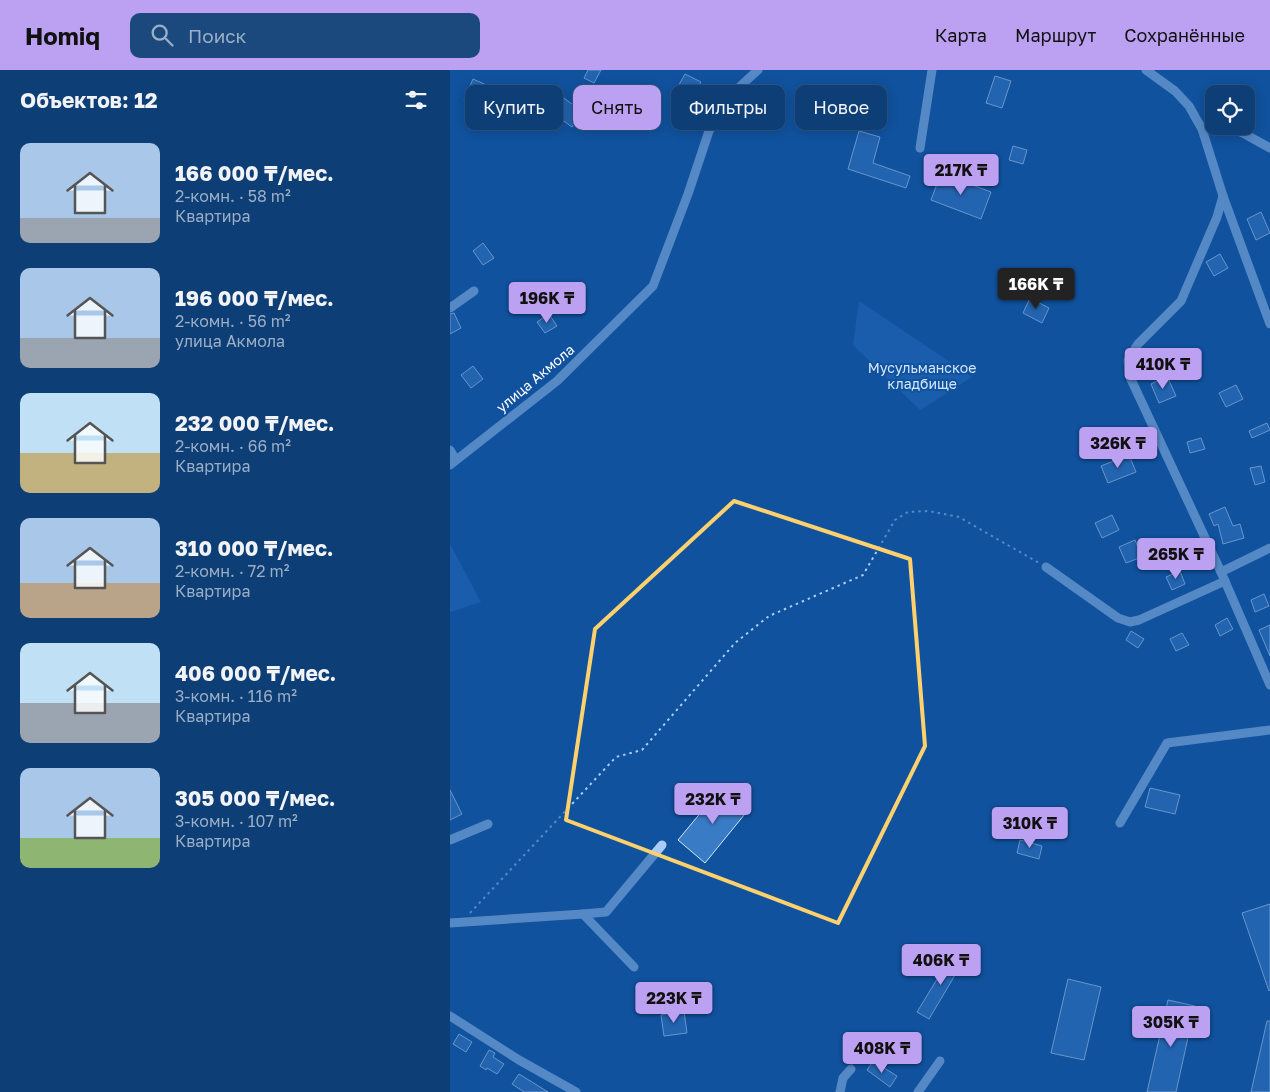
<!DOCTYPE html>
<html lang="ru">
<head>
<meta charset="utf-8">
<style>
  body { margin:0; font-family:"Golos Text",sans-serif; background:#1b497e; color:#f1f3f6; height:100vh; display:flex; flex-direction:column; font-size:19px; white-space:nowrap }
  * { box-sizing:border-box; margin:0 }
  p { font-size:16px; color:#9aaec5 }
  .icon { flex:none; width:28px; height:28px; fill:none; stroke:currentColor; stroke-width:2; stroke-linecap:round; stroke-linejoin:round }
  .map { position:relative; flex:1; overflow:hidden }
  .panel { display:flex; flex-direction:column; background:#0d3e76; width:450px }
  .panel>* { flex:none }
  .hud { position:absolute; left:15px; top:15px; width:475px; height:45px; display:flex; gap:10px }
  .fabs { position:absolute; left:755px; top:15px; display:grid; gap:10px }
  .fabs a { display:grid; place-items:center; width:50px; height:50px; border-radius:10px; background:#0d3e76; box-shadow:0 2px 12px #0003,0 0 0 1px #2d5788; font-size:25px }
  .price { position:absolute; translate:-50% -42px; padding:0 11px; border-radius:5px; background:#bca0f2; color:#111; font-size:16px; line-height:32px; filter:drop-shadow(0 1px 2px #0008) }
  .price::after { content:''; position:absolute; left:50%; top:30px; width:15px; height:11px; margin-left:-8px; background:inherit; clip-path:polygon(0 0,100% 0,50% 100%) }
  .price.on { background:#222; color:#fff }
  ul { padding:0; list-style:none }
  li { display:flex; align-items:center; gap:15px; height:125px; padding:0 20px }
  li span { display:grid; place-items:center; flex:none; width:140px; height:100px; border-radius:10px; color:#555 }
  li>.icon { margin-inline-start:auto }
  span .icon { width:60px; height:60px; fill:#fffc; stroke-width:1 }
  li b { font-size:21px }
  h2 { display:flex; justify-content:space-between; align-items:center; height:60px; padding:0 20px; font-size:21px }
  .tag { padding:0 18px; border-radius:10px; background:#0d3e76; box-shadow:0 2px 12px #0003,0 0 0 1px #2d5788; font-size:18px; line-height:45px }
  .tag.on { background:#bca0f2; color:#111 }
  header { display:flex; align-items:center; gap:30px; box-sizing:border-box; height:70px; padding:0 25px; background:#bca0f2; color:#111 }
  header strong { font-size:24px }
  nav { display:flex; gap:28px; margin-inline-start:auto; font-size:18px }
  .search { width:350px; height:45px; background:#1b497e; display:flex; align-items:center; gap:12px; box-sizing:border-box; padding:0 18px; border-radius:10px; color:#9aaec5; font-size:19px }
  main { display:flex; flex:1; min-height:0 }
  .map>svg:first-child { display:block }
  .green { fill:#246cbd }
  .building { fill:#3a7bc6; stroke:#d1e6fe }
  .lines { fill:none; stroke-linecap:round; stroke-linejoin:round }
  .path { stroke:#a8ccf5; stroke-width:2; stroke-dasharray:2.5 4; stroke-linecap:butt }
  .minor { stroke:#a8ccf5; stroke-width:9 }
  .marked { fill:none; stroke:#ffd16c; stroke-width:4; stroke-linejoin:round }
  .labels { text-anchor:middle; dominant-baseline:central; stroke-width:4; stroke-linejoin:round; paint-order:stroke }
  .park-label { font-size:14px; fill:#d1e6fe; stroke:#11529e }
  .street-label { font-size:14px; fill:#fff; stroke:#11529e }
</style>
</head>
<body>
<header>
<strong>Homiq</strong>
<div class="search"><svg class="icon" aria-label="search" viewBox="0 0 24 24"><circle cx="10" cy="10" r="6"/><path d="M15 15l6 6"/></svg>Поиск</div>
<nav><a>Карта</a><a>Маршрут</a><a>Сохранённые</a></nav>
</header>
<main>
<section class="panel">
<h2>Объектов: 12<svg class="icon" aria-label="filters" viewBox="0 0 24 24"><path d="M4 7h16M4 17h16"/><circle cx="9" cy="7" r="2"/><circle cx="15" cy="17" r="2"/></svg></h2>
<ul>
<li><span style="background:linear-gradient(#a9c7e8 75%,#9aa5b1 0)"><svg class="icon" aria-label="home" viewBox="0 0 24 24"><path d="M3 11l9-7 9 7M6 9v11h12V9"/></svg></span><div><b>166 000 ₸/мес.</b><p>2-комн. · 58 m²</p><p>Квартира</p></div></li>
<li><span style="background:linear-gradient(#a9c7e8 70%,#9aa5b1 0)"><svg class="icon" aria-label="home" viewBox="0 0 24 24"><path d="M3 11l9-7 9 7M6 9v11h12V9"/></svg></span><div><b>196 000 ₸/мес.</b><p>2-комн. · 56 m²</p><p>улица Акмола</p></div></li>
<li><span style="background:linear-gradient(#bfe0f5 60%,#c2b280 0)"><svg class="icon" aria-label="home" viewBox="0 0 24 24"><path d="M3 11l9-7 9 7M6 9v11h12V9"/></svg></span><div><b>232 000 ₸/мес.</b><p>2-комн. · 66 m²</p><p>Квартира</p></div></li>
<li><span style="background:linear-gradient(#a9c7e8 65%,#b9a48a 0)"><svg class="icon" aria-label="home" viewBox="0 0 24 24"><path d="M3 11l9-7 9 7M6 9v11h12V9"/></svg></span><div><b>310 000 ₸/мес.</b><p>2-комн. · 72 m²</p><p>Квартира</p></div></li>
<li><span style="background:linear-gradient(#bfe0f5 60%,#9aa5b1 0)"><svg class="icon" aria-label="home" viewBox="0 0 24 24"><path d="M3 11l9-7 9 7M6 9v11h12V9"/></svg></span><div><b>406 000 ₸/мес.</b><p>3-комн. · 116 m²</p><p>Квартира</p></div></li>
<li><span style="background:linear-gradient(#a9c7e8 70%,#8fb573 0)"><svg class="icon" aria-label="home" viewBox="0 0 24 24"><path d="M3 11l9-7 9 7M6 9v11h12V9"/></svg></span><div><b>305 000 ₸/мес.</b><p>3-комн. · 107 m²</p><p>Квартира</p></div></li>
</ul>
</section>
<div class="map">
<svg width="820" height="1022" viewBox="0 0 820 1022">
  <rect width="100%" height="100%" fill="#11529e"/>
  <g class="green">
    <path d="M409 231 522 307 470 340 403 275Z"/>
    <path d="M0 474 31 532 0 542Z"/>
  </g>
  <g class="building">
    <path d="M138 0H151L144 13 134 8Z"/>
    <path d="M235 4 251 12 242 28 226 20Z"/>
    <path d="M545 6 561 11 552 38 536 33Z"/>
    <path d="M23 9 41 17 32 38 14 30Z"/>
    <path d="M111 26 133 42 122 57 100 41Z"/>
    <path d="M409 61 430 67 423 93 460 106 456 118 398 99Z"/>
    <path d="M563 76 577 80 573 94 559 90Z"/>
    <path d="M491 103 541 122 531 149 481 130Z"/>
    <path d="M811 142 820 163 806 170 797 149Z"/>
    <path d="M33 173 44 188 33 195 23 181Z"/>
    <path d="M770 184 778 198 764 206 756 192Z"/>
    <path d="M580 228 599 238 592 253 573 243Z"/>
    <path d="M4 243 11 258 0 264V244Z"/>
    <path d="M99 244 107 256 95 263 87 252Z"/>
    <path d="M23 296 33 309 21 318 11 305Z"/>
    <path d="M717 306 726 326 709 333 701 314Z"/>
    <path d="M786 315 793 329 776 337 769 323Z"/>
    <path d="M817 353 820 360 802 368 799 361Z"/>
    <path d="M692 364 696 375 681 379 678 368Z"/>
    <path d="M751 368 755 379 740 383 737 372Z"/>
    <path d="M679 385 686 402 658 413 651 396Z"/>
    <path d="M811 396 815 412 805 415 800 398Z"/>
    <path d="M775 437 783 456 790 454 794 468 773 474 768 454 764 456 759 444Z"/>
    <path d="M662 445 669 460 652 468 645 453Z"/>
    <path d="M685 470 692 487 676 493 669 477Z"/>
    <path d="M712 471 725 482 713 497 700 487Z"/>
    <path d="M730 501 735 514 722 520 716 507Z"/>
    <path d="M814 524 819 536 805 542 801 530Z"/>
    <path d="M777 548 783 559 770 566 765 555Z"/>
    <path d="M820 555V586L809 560Z"/>
    <path d="M681 561 694 569 688 578 676 570Z"/>
    <path d="M732 563 739 575 726 581 720 569Z"/>
    <path d="M272 717 299 739 255 793 228 770Z"/>
    <path d="M700 718 730 725 725 744 695 737Z"/>
    <path d="M0 720 12 744 0 750Z"/>
    <path d="M570 770 592 776 589 789 567 783Z"/>
    <path d="M820 834V920L819 921 792 843Z"/>
    <path d="M503 883 514 890 479 949 467 942Z"/>
    <path d="M618 909 651 917 634 990 601 983Z"/>
    <path d="M718 930 745 936 726 1022H697Z"/>
    <path d="M234 941 237 963 214 966 211 945Z"/>
    <path d="M817 951H820V1022H801Z"/>
    <path d="M9 964 22 972 16 982 3 974Z"/>
    <path d="M39 980 45 983 43 987 54 994 47 1004 37 998 36 1000 30 996Z"/>
    <path d="M423 991 447 1006 440 1017 417 1000Z"/>
    <path d="M69 1004 98 1022H74L62 1014Z"/>
  </g>
  <g class="lines">
    <path class="path" d="M20 843 166 687 192 680 285 573 319 546 413 505 445 450 458 442 478 441 509 447 589 493"/>
    <g class="minor">
      <path d="M696 0 725 21 739 36 752 59 773 126 820 254"/>
      <path d="M780 56 820 78"/>
      <path d="M752 59 769 56"/>
      <path d="M470 78 482 0"/>
      <path d="M773 126 767 147 731 231 688 274 678 290 679 305 771 502 820 615"/>
      <path d="M0 238 24 221"/>
      <path d="M0 380 6 390"/>
      <path d="M0 395 107 311 203 216 238 124 259 61 285 21 308 0"/>
      <path d="M596 497 668 548 680 552 689 550 775 511"/>
      <path d="M771 502 820 478"/>
      <path d="M670 753 717 673 820 660"/>
      <path d="M0 770 38 754"/>
      <path d="M133 844 156 842 212 775"/>
      <path d="M0 853 133 844 184 897"/>
      <path d="M0 946 69 990 126 1022"/>
      <path d="M390 1022 393 1008 401 999"/>
      <path d="M468 1022 490 991"/>
    </g>
  </g>
  <path d="M0 0H820V1022H0ZM284 431 460 489 475 676 388 853 116 750 145 559Z" fill="#11529e" fill-opacity=".55" fill-rule="evenodd"/>
  <path class="marked" d="M284 431 460 489 475 676 388 853 116 750 145 559Z"/>
  <g class="labels">
    <g class="park-label">
      <text x="472" y="297">Мусульманское<tspan x="472" dy="16">кладбище</tspan></text>
    </g>
    <g class="street-label">
      <text transform="translate(85 308) rotate(-40)">улица Акмола</text>
    </g>
  </g>
</svg>
<div class="fabs">
<a><svg class="icon" aria-label="locate" viewBox="0 0 24 24"><circle cx="12" cy="12" r="6"/><path d="M12 2v4M12 18v4M2 12h4M18 12h4"/></svg></a>
</div>
<b class="price" style="left:511px;top:126px">217K ₸</b>
<b class="price on" style="left:586px;top:240px">166K ₸</b>
<b class="price" style="left:97px;top:254px">196K ₸</b>
<b class="price" style="left:713px;top:320px">410K ₸</b>
<b class="price" style="left:668px;top:399px">326K ₸</b>
<b class="price" style="left:726px;top:510px">265K ₸</b>
<b class="price" style="left:263px;top:755px">232K ₸</b>
<b class="price" style="left:580px;top:779px">310K ₸</b>
<b class="price" style="left:491px;top:916px">406K ₸</b>
<b class="price" style="left:224px;top:954px">223K ₸</b>
<b class="price" style="left:721px;top:978px">305K ₸</b>
<b class="price" style="left:432px;top:1004px">408K ₸</b>
<div class="hud">
<a class="tag">Купить</a>
<a class="tag on">Снять</a>
<a class="tag">Фильтры</a>
<a class="tag">Новое</a>
</div>
</div>
</main>
</body>
</html>
